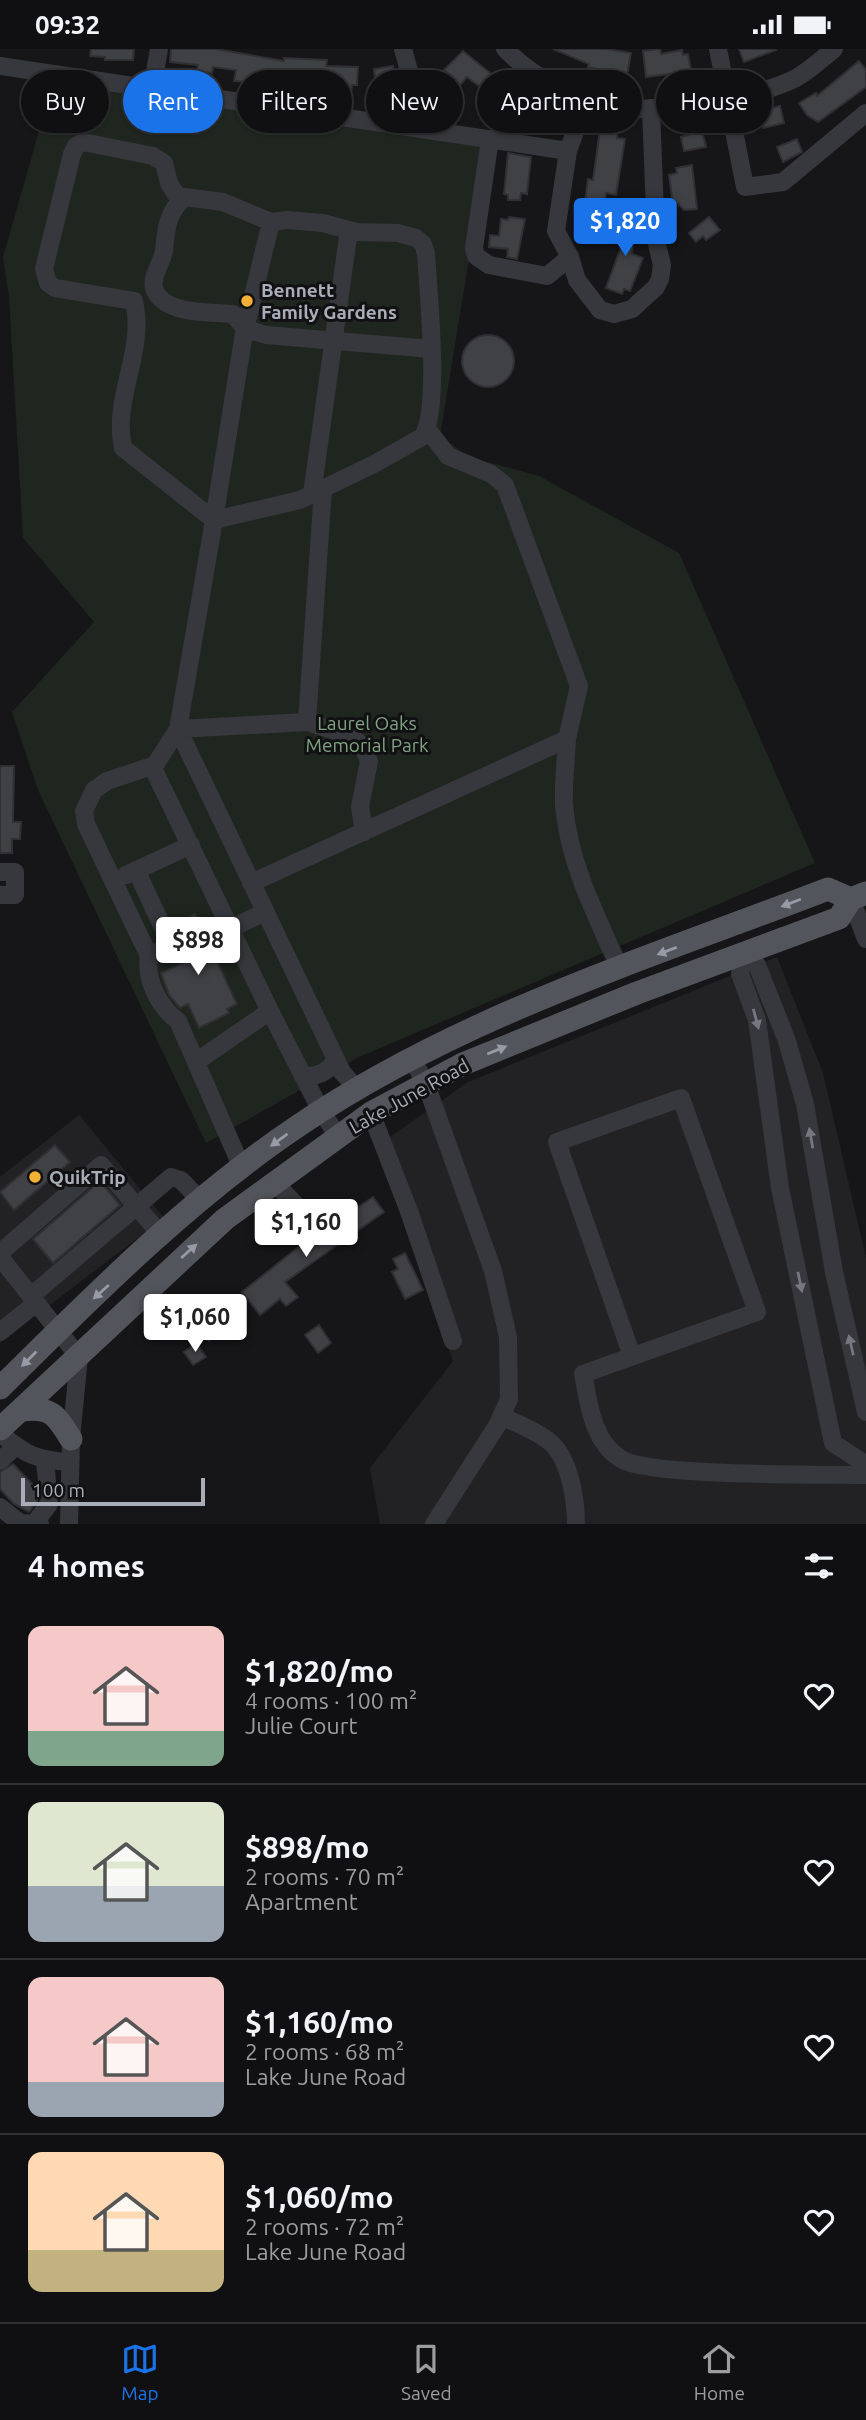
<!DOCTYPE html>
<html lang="en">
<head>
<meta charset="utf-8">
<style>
  body { margin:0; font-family:Ubuntu,sans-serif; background:#19191b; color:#f1f3f6; height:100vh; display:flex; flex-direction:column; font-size:26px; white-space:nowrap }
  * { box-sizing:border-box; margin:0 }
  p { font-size:23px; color:#9c9d9f }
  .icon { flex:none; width:38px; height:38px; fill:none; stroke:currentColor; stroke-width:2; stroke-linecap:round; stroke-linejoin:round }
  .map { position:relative; height:1475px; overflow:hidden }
  .details { display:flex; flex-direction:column; background:#101012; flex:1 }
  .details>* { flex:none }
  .guide { position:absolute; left:21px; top:21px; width:824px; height:63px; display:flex; gap:14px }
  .scale { position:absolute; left:21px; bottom:18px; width:184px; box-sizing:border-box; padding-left:7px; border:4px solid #a8adb8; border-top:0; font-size:19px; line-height:24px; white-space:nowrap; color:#a8adb8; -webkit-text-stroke:5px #111113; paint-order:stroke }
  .price { position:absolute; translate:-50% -60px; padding:0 16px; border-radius:7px; background:#fff; color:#222; font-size:23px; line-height:46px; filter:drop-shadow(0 2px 4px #0008) }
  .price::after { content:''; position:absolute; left:50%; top:42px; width:21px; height:16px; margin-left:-10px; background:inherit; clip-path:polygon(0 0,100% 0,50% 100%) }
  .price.selected { background:#1a73e8; color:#fff }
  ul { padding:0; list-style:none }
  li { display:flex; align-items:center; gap:21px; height:175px; padding:0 28px }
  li+li { border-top:2px solid #303032 }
  li span { display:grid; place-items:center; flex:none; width:196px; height:140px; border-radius:14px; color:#555 }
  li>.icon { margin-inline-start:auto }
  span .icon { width:84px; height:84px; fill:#fffc; stroke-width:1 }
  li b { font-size:30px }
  h2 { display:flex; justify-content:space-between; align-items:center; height:84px; padding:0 28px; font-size:30px }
  .tag { padding:0 24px; border-radius:32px; background:#101012; box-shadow:0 2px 5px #0004,0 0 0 2px #303032; font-size:24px; line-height:63px }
  .tag.selected { background:#1a73e8; color:#fff }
  .status { display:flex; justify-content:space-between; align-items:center; height:49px; padding:0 35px; background:#101012; direction:ltr }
  .status svg { height:19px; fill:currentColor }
  .menu { display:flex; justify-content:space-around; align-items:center; height:98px; border-top:2px solid #303032; background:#101012; font-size:19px; color:#9c9d9f }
  .menu a { display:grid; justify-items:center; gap:4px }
  .menu .selected { color:#1a73e8 }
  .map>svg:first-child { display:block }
  .built { fill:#222225 }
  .green { fill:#1e261f }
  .building { fill:#404145; stroke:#303034; stroke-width:2 }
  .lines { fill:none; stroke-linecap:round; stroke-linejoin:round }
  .minor { stroke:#37383d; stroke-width:18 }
  .major { stroke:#53555c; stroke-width:23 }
  .oneway { fill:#979ba6 }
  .oneway2 { fill:#757881 }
  .poi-dot { fill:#f2b134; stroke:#111113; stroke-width:2.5 }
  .labels { text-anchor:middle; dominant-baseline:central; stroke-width:6; stroke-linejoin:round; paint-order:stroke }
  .poi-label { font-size:19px; font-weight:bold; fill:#a8adb8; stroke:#111113; text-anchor:start }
  .park-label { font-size:19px; fill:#7fa381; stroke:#111113 }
  .street-label { font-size:19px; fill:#a8adb8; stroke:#111113 }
</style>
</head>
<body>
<div class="status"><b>09:32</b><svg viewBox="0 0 49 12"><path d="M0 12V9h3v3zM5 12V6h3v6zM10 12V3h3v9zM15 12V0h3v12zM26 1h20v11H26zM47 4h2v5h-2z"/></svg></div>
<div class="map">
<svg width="866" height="1475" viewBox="0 0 866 1475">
  <rect width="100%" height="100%" fill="#161618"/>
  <g class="built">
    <path d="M777 908 823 1024 866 1209V1475H380L370 1419 453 1312 376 1098 468 1033Z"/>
    <path d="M79 1066 164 1169 0 1294V1128Z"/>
  </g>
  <path class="green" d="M53 33 488 95 440 387 469 408 539 427 679 504 815 814 359 1008 206 1094 38 741 12 663 94 573 23 489 9 248 3 208Z"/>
  <g class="building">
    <path d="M91 0H134L133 11H105V8L90 7Z"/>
    <path d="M171 0H216L284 12V9L327 11 326 17 358 18 357 36H352L351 46 301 37 300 41 289 40 290 35 234 32 236 21 213 18 212 24 197 22 198 16 170 13Z"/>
    <path d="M553 0H607L631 4 627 26 588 18 589 15Z"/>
    <path d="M660 0 661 5 682 1 683 6 688 5 691 22 646 28 643 2Z"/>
    <path d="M739 0H775L776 1 744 13Z"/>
    <path d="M463 2 511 41 547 59 535 81 503 66 508 58 491 48 485 56 476 49 483 40 467 28 460 36 444 21Z"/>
    <path d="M859 12 866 21V38L818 73 807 66 799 54 816 44 817 47Z"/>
    <path d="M393 17 396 32 391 45 378 47 374 20Z"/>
    <path d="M780 57 784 74 763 79 759 62Z"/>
    <path d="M600 80 617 82V89L625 90 616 146 606 144 605 155 585 152 588 130 593 131Z"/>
    <path d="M702 82 706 98 684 102 681 88Z"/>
    <path d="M797 90 802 103 783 113 777 98Z"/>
    <path d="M508 104 531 108 527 145 521 144 520 151H508V146L504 145Z"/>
    <path d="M692 116 697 160 684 161 678 155 673 156 669 126 677 124 676 119Z"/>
    <path d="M633 166 637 167 632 205 643 209 630 242 624 240 622 245 606 239 625 187 614 186 617 168 631 170Z"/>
    <path d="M509 168 525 170 517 210 507 208 508 200 489 198 490 186 499 187 501 170 508 171Z"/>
    <path d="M709 168 720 181 706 191 703 187 696 193 689 184Z"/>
    <circle cx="488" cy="312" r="26"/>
    <path d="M0 717H14L13 773H21L20 790H12V804H0Z"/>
    <path d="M195 865 237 955 227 960 229 964 199 979 188 955 180 959 169 946 161 924 187 912 174 875Z"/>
    <path d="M55 1096 70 1113 14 1161 0 1143Z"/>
    <path d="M100 1132 120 1156 53 1214 33 1190Z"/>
    <path d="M373 1148 384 1163 285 1233 298 1248 286 1257 280 1250 260 1266 242 1243 311 1188 314 1193 326 1189 341 1175 338 1172Z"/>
    <path d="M405 1204 423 1241 405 1250 392 1223 398 1220 393 1210Z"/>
    <path d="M226 1254 239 1269 209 1292 197 1277Z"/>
    <path d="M319 1276 331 1294 318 1304 305 1286Z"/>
    <path d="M196 1294 206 1308 193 1316 184 1303Z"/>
    <path d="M13 1415 36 1439 37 1452 29 1463 14 1455 0 1440V1423Z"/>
  </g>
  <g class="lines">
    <g class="minor">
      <path d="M505 0C535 30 576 51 617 58 657 65 760 48 796 29 810 21 822 10 834 0"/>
      <path d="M718 0 745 138 783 133 866 64"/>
      <path d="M0 17 568 102"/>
      <path d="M152 40 159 0"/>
      <path d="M587 50 568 102 556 182 570 208 577 231 600 261 614 265 632 260 656 238 660 230 662 216 656 191 651 59"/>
      <path d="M399 77 416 47 403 0"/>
      <path d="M490 90 474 199 476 207 489 216 547 227 570 208"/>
      <path d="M184 149C167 163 166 181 164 202 162 213 151 228 154 239 162 266 211 263 233 265L246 280 266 286 431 300"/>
      <path d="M428 381 448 407 491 425 505 436 579 637 567 690"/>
      <path d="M323 440 307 673 351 687 363 698 369 712 360 758 364 783"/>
      <path d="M312 445 349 181"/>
      <path d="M307 673 178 680 342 1023 357 1040"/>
      <path d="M152 717 270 962 321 1062 338 1087"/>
      <path d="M136 821 171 896 149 907"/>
      <path d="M0 823H15V846H0"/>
      <path d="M126 826 191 796"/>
      <path d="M251 834 567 690C566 712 563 734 564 756 569 815 596 866 620 920"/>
      <path d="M851 850 866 890"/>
      <path d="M232 879 265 863"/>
      <path d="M742 905 740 925 757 971 780 1139 833 1394 859 1411"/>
      <path d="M742 905 757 916 787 992 805 1055 834 1223 866 1363"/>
      <path d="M412 1010 426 1035 493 1222 508 1288 509 1350 498 1375 434 1475"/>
      <path d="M196 1013 270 962"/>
      <path d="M303 1027C319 1028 327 1023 336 1011"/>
      <path d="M371 1064 409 1162 453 1292"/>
      <path d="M242 1119 178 972C159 958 145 931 149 907L86 775 84 762 94 741 107 732 155 716 178 680 214 471 300 451 376 414 422 388C441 364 428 240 426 205L423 195 416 189 398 184 356 183 323 174 287 171 271 173 223 153 177 147 169 134 164 114 153 107 83 93 76 97 72 105 44 220 48 234 55 239 134 252C146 303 112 348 123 399L214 471 244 284 271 173"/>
      <path d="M273 1132 319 1180"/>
      <path d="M0 1204 101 1116 162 1187"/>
      <path d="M0 1208 79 1308 71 1390 69 1475"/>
      <path d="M31 1247 171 1128 181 1131 201 1152"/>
      <path d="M0 1283 36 1254"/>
      <path d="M632 1307 557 1093 681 1049 757 1263 583 1325C589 1355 592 1392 621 1410 650 1428 822 1425 866 1426"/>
      <path d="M502 1367C517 1375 537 1382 550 1393 570 1410 576 1451 576 1475"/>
      <path d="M0 1384C26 1406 36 1411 70 1413"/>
      <path d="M0 1412 16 1397"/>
      <path d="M0 1458 20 1474 40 1475"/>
      <path d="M34 1475 49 1455 45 1411"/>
    </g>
    <g class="major">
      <path d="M0 1339C93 1247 189 1150 298 1077 458 968 648 909 828 840L851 850"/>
      <path d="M22 1361C51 1357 56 1366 71 1390"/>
      <path d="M0 1380 225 1170 371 1064 463 1015 637 944 839 869 851 850 866 844"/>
    </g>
  </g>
  <defs><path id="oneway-solid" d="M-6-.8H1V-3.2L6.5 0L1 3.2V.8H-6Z" transform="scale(1.75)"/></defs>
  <g class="oneway">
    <use href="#oneway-solid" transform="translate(791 854) rotate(159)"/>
    <use href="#oneway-solid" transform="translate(667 902) rotate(159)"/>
    <use href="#oneway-solid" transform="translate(497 1001) rotate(-22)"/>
    <use href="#oneway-solid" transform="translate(279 1091) rotate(144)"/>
    <use href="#oneway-solid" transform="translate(189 1202) rotate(-42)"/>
    <use href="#oneway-solid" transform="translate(101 1243) rotate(138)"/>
    <use href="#oneway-solid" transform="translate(29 1310) rotate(135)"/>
  </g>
  <g class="oneway2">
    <use href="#oneway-solid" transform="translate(756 970) rotate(75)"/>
    <use href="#oneway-solid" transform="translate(811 1089) rotate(-100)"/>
    <use href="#oneway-solid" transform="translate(800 1233) rotate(78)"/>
    <use href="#oneway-solid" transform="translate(851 1296) rotate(-103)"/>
  </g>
  <g class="poi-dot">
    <circle cx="247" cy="252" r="7"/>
    <circle cx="35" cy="1128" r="7"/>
  </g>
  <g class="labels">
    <g class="poi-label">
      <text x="261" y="241">Bennett<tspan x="261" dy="22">Family Gardens</tspan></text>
      <text x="49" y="1128">QuikTrip</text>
    </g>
    <g class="park-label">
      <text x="367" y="674">Laurel Oaks<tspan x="367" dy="22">Memorial Park</tspan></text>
    </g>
    <g class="street-label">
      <text transform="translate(409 1047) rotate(-29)">Lake June Road</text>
    </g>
  </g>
</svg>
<div class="scale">100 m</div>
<b class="price selected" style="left:625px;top:209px">$1,820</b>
<b class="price" style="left:198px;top:928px">$898</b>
<b class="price" style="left:306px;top:1210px">$1,160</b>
<b class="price" style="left:195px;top:1305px">$1,060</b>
<div class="guide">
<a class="tag">Buy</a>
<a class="tag selected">Rent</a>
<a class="tag">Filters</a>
<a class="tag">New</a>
<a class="tag">Apartment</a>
<a class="tag">House</a>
</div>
</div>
<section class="details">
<h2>4 homes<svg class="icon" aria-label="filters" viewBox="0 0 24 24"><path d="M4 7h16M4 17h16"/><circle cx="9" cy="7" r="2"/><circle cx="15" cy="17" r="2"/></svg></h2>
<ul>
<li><span style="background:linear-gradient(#f6c9c9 75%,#7fa58c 0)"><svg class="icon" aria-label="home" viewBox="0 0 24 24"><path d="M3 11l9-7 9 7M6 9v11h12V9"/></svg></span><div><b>$1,820/mo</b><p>4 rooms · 100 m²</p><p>Julie Court</p></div><svg class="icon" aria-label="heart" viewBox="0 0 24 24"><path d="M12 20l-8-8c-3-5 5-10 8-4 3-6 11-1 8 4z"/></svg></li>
<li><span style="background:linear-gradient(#dfe7d0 60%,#9aa5b1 0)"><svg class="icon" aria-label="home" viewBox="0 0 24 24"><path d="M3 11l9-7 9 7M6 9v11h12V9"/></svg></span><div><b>$898/mo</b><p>2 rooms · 70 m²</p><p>Apartment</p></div><svg class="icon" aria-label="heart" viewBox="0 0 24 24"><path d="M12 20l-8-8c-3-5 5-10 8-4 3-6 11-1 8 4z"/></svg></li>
<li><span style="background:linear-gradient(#f6c9c9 75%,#9aa5b1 0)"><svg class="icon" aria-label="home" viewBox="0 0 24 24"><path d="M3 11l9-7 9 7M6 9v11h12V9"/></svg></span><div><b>$1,160/mo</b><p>2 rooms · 68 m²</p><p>Lake June Road</p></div><svg class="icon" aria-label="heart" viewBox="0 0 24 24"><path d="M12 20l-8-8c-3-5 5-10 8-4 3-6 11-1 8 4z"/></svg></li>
<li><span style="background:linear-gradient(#ffd9b3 70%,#c2b280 0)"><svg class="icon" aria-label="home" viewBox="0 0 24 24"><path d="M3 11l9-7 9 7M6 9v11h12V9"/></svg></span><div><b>$1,060/mo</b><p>2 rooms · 72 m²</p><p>Lake June Road</p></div><svg class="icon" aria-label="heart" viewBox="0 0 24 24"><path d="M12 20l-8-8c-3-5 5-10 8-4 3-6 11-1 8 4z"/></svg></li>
</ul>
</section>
<nav class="menu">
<a class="selected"><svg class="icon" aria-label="map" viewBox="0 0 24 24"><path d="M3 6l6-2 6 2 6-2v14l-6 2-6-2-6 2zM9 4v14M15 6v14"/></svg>Map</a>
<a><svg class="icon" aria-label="saved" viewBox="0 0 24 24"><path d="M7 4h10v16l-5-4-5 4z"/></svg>Saved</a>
<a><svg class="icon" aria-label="home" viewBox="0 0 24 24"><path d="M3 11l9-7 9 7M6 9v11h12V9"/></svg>Home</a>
</nav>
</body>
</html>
